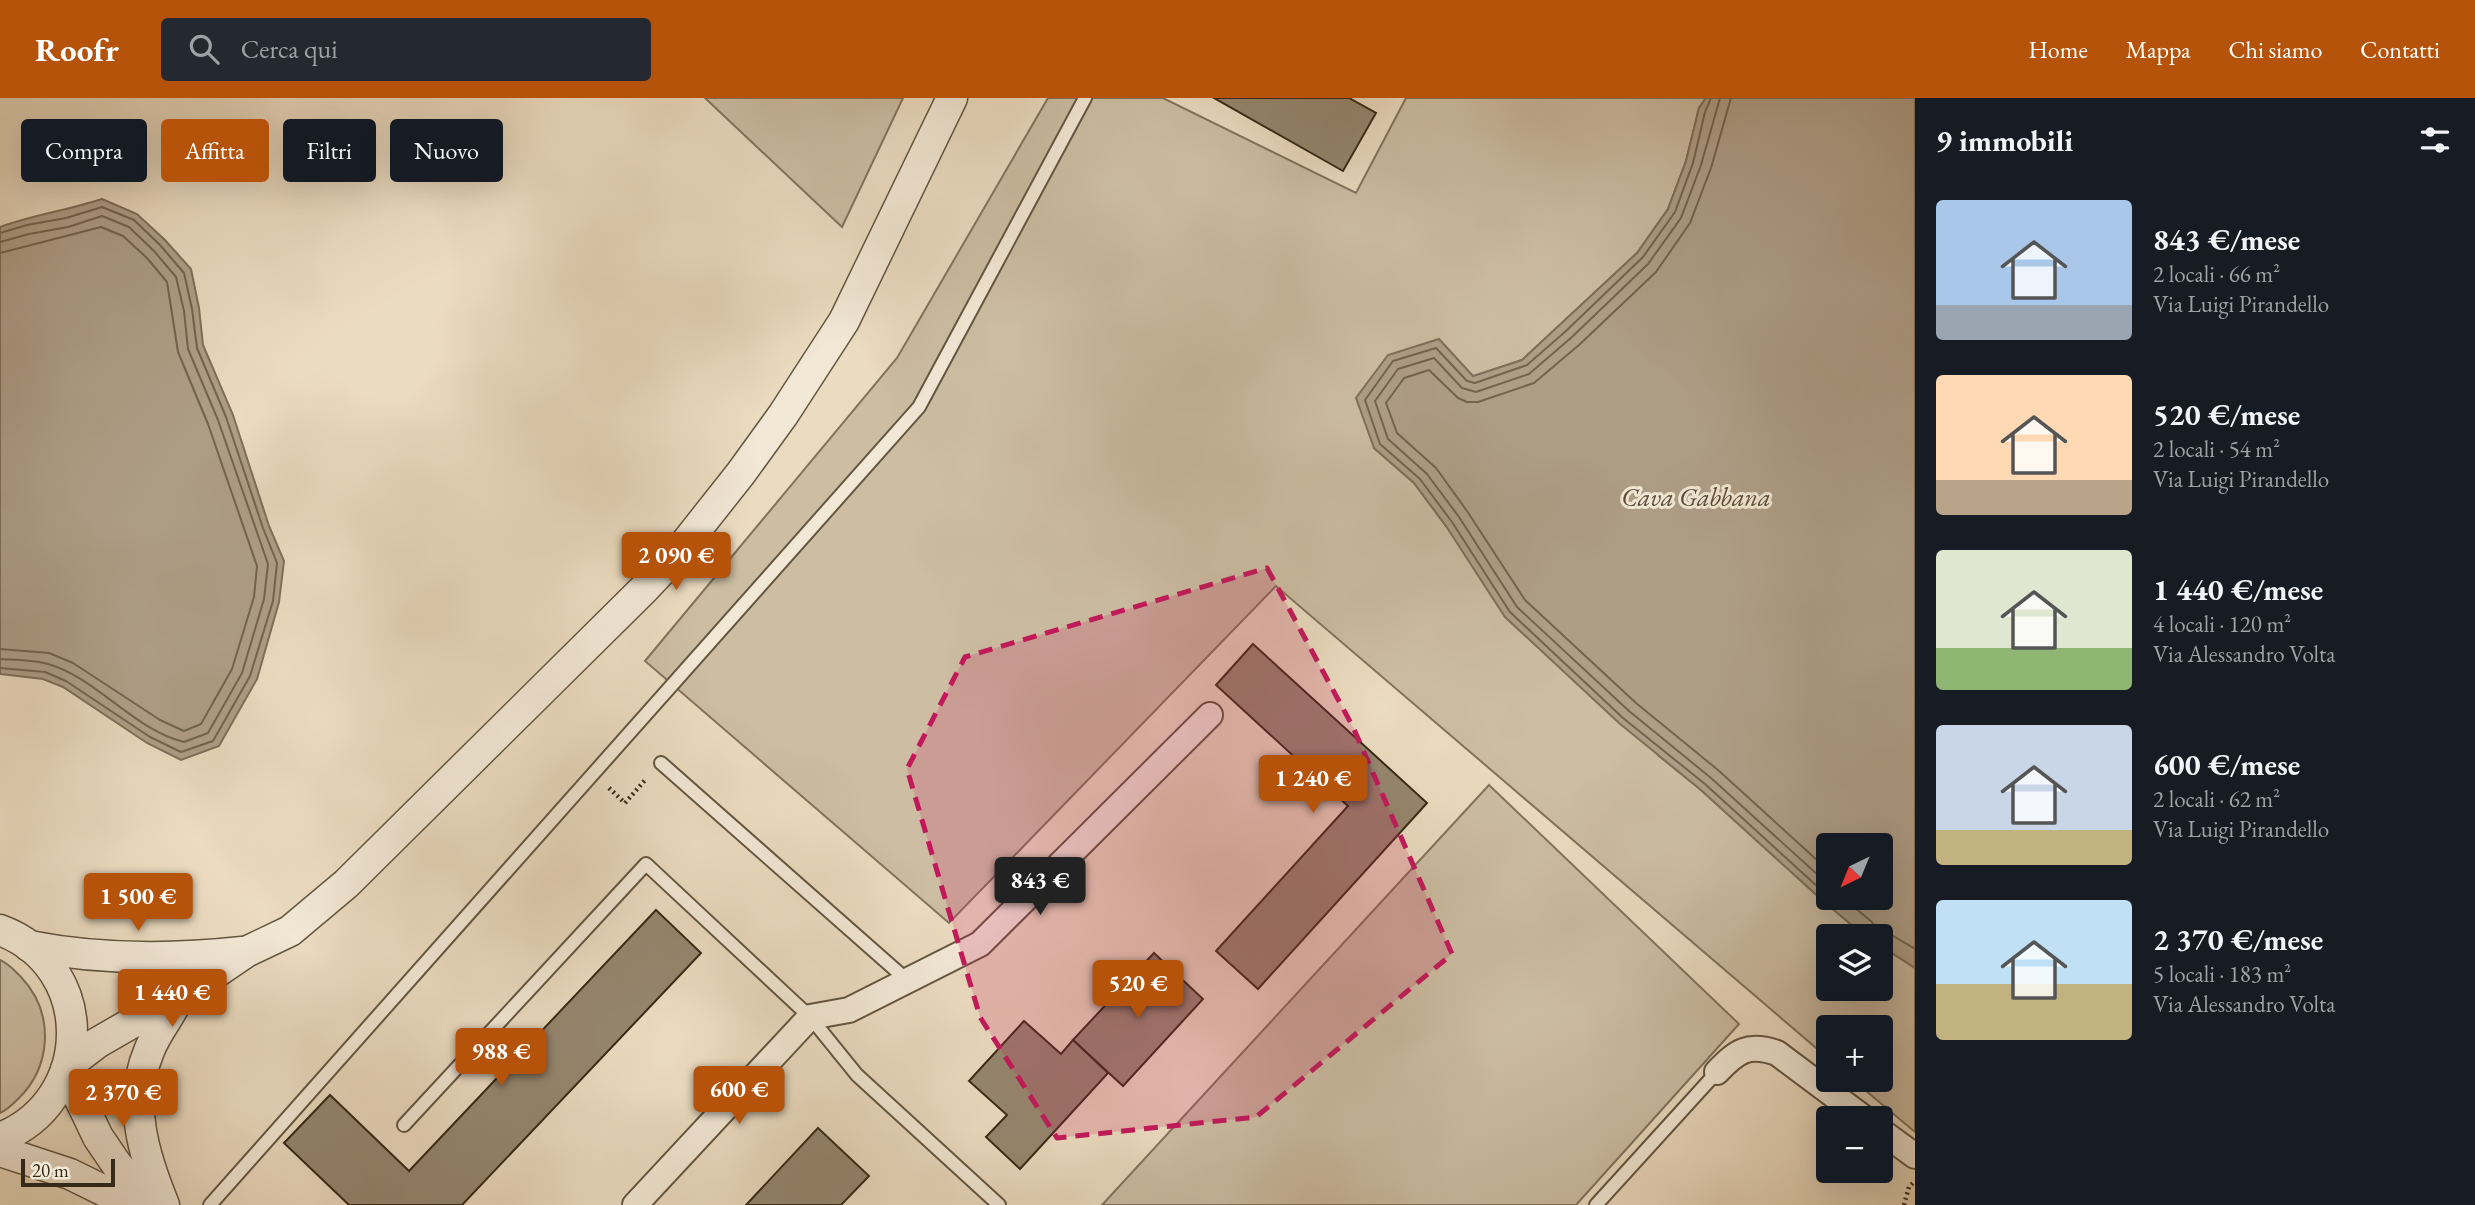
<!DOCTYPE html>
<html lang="it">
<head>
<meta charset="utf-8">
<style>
  body { margin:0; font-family:"EB Garamond",serif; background:#242831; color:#f1f3f6; height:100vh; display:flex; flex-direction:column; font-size:26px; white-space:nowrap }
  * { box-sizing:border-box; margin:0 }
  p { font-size:23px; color:#9ea1a6 }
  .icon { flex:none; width:38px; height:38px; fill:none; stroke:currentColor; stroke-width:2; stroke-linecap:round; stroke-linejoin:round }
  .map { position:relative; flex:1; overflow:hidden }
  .sheet { display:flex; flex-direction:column; background:#171b24; width:560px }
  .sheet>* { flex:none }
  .banner { position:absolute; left:21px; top:21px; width:665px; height:63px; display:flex; gap:14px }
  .needle { width:46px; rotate:223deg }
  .buttons { position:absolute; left:1816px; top:735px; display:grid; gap:14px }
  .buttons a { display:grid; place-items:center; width:77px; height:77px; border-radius:7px; background:#171b24; box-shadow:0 7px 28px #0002; font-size:35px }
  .scale { position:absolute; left:21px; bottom:18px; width:94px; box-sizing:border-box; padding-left:7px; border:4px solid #372917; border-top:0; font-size:19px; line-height:24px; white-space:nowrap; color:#372917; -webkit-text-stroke:5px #f2e8d6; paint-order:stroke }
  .price { position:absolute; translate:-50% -60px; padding:0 16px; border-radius:7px; background:#b45309; color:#fff; font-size:23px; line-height:46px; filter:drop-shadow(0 2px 4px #0008) }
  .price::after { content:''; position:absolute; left:50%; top:42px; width:21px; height:16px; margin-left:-10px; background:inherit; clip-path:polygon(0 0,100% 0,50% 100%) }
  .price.active { background:#222; color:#fff }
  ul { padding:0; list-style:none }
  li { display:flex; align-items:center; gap:21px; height:175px; padding:0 21px }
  li span { display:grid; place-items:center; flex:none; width:196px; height:140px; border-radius:7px; color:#555 }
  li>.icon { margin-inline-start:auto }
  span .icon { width:84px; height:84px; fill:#fffc; stroke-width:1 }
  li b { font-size:30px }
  h2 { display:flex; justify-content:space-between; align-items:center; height:84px; padding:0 21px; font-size:30px }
  .pill { padding:0 24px; border-radius:7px; background:#171b24; box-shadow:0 7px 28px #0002; font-size:24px; line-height:63px }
  .pill.active { background:#b45309; color:#fff }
  header { display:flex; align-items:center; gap:42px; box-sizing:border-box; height:98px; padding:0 35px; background:#b45309; color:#fff }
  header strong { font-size:33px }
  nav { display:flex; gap:38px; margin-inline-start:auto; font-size:24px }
  .search { width:490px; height:63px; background:#242831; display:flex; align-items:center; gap:18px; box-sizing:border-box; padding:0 24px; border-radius:7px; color:#9ea1a6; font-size:26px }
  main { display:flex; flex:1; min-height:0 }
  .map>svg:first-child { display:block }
  .green { fill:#ccbda3; stroke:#82735d; stroke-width:2 }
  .water { fill:#ae9e87; stroke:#7e6f5a; stroke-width:2; fill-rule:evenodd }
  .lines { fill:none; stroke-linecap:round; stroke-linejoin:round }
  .shore { stroke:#72644f; stroke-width:2 }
  .building { fill:#95866f; stroke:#372917; stroke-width:2 }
  .service-casing { stroke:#645641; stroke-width:16 }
  .minor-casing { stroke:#645641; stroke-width:28 }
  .tertiary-casing { stroke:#645641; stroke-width:33 }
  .path { stroke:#372917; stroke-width:4.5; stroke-dasharray:2 3.5; stroke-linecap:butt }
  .service { stroke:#f2e8d6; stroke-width:12 }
  .minor { stroke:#f2e8d6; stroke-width:24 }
  .tertiary { stroke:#f2e8d6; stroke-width:30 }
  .marked { fill:#c2185b; fill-opacity:0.2; stroke:#c2185b; stroke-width:5; stroke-dasharray:14 9; stroke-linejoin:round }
  .labels { text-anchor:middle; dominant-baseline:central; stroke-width:6; stroke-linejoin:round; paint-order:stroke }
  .water-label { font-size:26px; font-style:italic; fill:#5b4c39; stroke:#f2e8d6 }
</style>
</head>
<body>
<header>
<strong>Roofr</strong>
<div class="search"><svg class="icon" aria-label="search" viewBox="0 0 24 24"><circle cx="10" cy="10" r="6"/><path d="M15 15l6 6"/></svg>Cerca qui</div>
<nav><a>Home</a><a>Mappa</a><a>Chi siamo</a><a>Contatti</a></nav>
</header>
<main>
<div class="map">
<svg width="1915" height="1107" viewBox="0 0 1915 1107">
  <rect width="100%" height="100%" fill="#ebdbc0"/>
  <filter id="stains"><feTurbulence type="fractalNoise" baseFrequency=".00286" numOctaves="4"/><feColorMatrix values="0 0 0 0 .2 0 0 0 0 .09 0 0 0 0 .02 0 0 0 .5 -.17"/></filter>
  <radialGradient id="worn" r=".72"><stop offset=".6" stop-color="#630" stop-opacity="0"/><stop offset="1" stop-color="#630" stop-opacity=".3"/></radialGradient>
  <g class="green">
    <path d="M705 0H903L842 129Z"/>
    <path d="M1048 0H1163L1356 95 1406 0H1706L1699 10 1686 63 1668 111 1637 155 1522 262 1473 279 1374 350 1414 385 1446 428 1659 658 1701 692 1822 802 1865 838H1829V891H1881V848L1915 870V1034L1853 982H1881V929H1829V961L1276 488 949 825 645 563 897 260Z"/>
    <path d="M1489 687 1739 926 1576 1107H1102Z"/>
    <path d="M0 862C9 866 14 872 21 879 55 915 52 969 17 1002 12 1007 7 1012 0 1015Z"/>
  </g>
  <g class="water">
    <path d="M1706 0H1915V870L1881 848V838H1865L1822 802 1701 692 1619 625 1505 519 1446 428 1414 385 1374 350 1356 300 1388 257 1439 241 1473 278 1522 262 1637 155 1668 111 1686 63 1699 10ZM1829 747H1881V800H1829Z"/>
    <path d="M102 101 137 116 165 142 191 171 199 210 203 247 233 317 269 428 284 463 279 504 257 581 219 648 181 662 147 645 63 589 43 581 0 576V129C33 117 68 112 102 101Z"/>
  </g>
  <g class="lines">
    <g class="shore">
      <path d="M1711 0 1705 14 1693 65 1675 114 1643 159 1566 233 1527 267 1475 285 1467 283 1436 250 1393 263 1365 302 1380 346 1420 381 1452 424 1510 514 1623 620 1705 686 1829 799"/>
      <path d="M1720 0 1701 67 1681 120 1648 166 1572 239 1529 276 1476 294 1462 290 1434 260 1398 271 1375 303 1388 341 1427 376 1459 419 1517 509 1629 613 1711 680 1829 787"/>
      <path d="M1731 0 1711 70 1690 125 1656 174 1579 247 1534 285 1478 304H1467L1458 300 1429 272 1404 280 1386 305 1397 335 1436 370 1467 413 1525 502 1636 605 1718 672 1829 773"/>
      <path d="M0 135 27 127 66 120 102 109 134 122 160 147 184 175 192 211 197 250 226 319 263 430 277 465 273 503 250 578 213 643 181 654 150 639 66 583 45 574 0 570"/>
      <path d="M0 144 29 136 68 129 102 118 129 129 154 153 176 179 184 213 188 251 218 322 268 466 264 501 242 575 208 635 184 644C134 632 97 580 48 566 34 562 15 562 0 561"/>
      <path d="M0 155 101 129 123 138 147 160 167 184 178 254 208 326 257 468 254 499 232 571 201 626 184 633 160 622 73 565 49 555 0 551"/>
      <path d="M1843 800 1872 824 1878 834 1890 836 1915 851"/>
    </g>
  </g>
  <g class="building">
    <path d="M1214 0H1349L1376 15 1343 73Z"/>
    <path d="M1253 546 1427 705 1258 891 1216 853 1348 708 1216 587Z"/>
    <path d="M656 812 701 855 462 1107H349L284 1045 330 997 409 1073Z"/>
    <path d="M1154 855 1203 901 1123 988 1073 942Z"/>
    <path d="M1024 923 1061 956 1073 942 1108 975 1020 1071 986 1039 1007 1017 969 983Z"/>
    <path d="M818 1030 869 1078 841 1107H746Z"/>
  </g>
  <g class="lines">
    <g class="service-casing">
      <g id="service">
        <path d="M661 665 908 883"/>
        <path d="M404 1027 646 766 810 919 857 977 999 1107"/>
        <path d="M210 1107 919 309 1085 0"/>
        <path d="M1596 1107 1717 974"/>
      </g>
    </g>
    <g class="minor-casing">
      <g id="minor">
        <path d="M1717 974C1737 953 1748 945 1777 955L1864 1020"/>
        <path d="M1881 1033 1915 1058"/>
        <path d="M635 1107 810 919 849 912 980 846 1210 617"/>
      </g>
    </g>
    <g class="tertiary-casing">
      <g id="tertiary">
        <path d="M0 832C97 868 95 1003 0 1040"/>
        <path d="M29 848C100 862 169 862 242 854"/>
        <path d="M68 967 97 945 196 888 246 854 290 833 346 786 645 490 677 456 741 375 783 317 844 223 952 0"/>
        <path d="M66 972 98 1039 117 1067 152 1107"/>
        <path d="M0 1053 70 1076 133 1107"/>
        <path d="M164 1107C144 1058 127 1005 149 953 156 934 170 919 178 900"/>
      </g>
    </g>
    <g class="path">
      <path d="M609 690 625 705 646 681"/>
      <path d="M1904 1107 1909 1089 1913 1085"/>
    </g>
    <use href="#service" class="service"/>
    <use href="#minor" class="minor"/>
    <use href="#tertiary" class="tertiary"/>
  </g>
  <path class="marked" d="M1267 470 1353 629 1452 856 1256 1019 1057 1040 980 919 907 671 965 559Z"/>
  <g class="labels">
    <g class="water-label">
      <text x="1696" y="399">Cava Gabbana</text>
    </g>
  </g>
  <rect width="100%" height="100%" filter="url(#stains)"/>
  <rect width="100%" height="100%" fill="url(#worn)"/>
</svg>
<div class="buttons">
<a><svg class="needle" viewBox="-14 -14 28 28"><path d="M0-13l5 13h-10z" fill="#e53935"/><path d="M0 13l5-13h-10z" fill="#9ea1a6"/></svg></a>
<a><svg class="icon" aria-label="layers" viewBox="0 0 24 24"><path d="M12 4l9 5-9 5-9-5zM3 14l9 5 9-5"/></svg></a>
<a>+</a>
<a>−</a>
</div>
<div class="scale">20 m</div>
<b class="price" style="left:676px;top:494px">2 090 €</b>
<b class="price" style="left:1313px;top:717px">1 240 €</b>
<b class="price active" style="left:1040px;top:819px">843 €</b>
<b class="price" style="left:138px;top:835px">1 500 €</b>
<b class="price" style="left:1138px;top:922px">520 €</b>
<b class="price" style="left:172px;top:931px">1 440 €</b>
<b class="price" style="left:501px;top:990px">988 €</b>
<b class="price" style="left:739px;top:1028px">600 €</b>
<b class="price" style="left:123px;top:1031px">2 370 €</b>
<div class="banner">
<a class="pill">Compra</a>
<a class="pill active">Affitta</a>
<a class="pill">Filtri</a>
<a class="pill">Nuovo</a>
</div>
</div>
<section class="sheet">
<h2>9 immobili<svg class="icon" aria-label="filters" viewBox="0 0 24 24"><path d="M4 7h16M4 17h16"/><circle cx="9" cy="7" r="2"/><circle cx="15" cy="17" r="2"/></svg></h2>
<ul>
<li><span style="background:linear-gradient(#a9c7e8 75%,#9aa5b1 0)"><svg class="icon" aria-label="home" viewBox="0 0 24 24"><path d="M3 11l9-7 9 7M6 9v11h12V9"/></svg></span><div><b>843 €/mese</b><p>2 locali · 66 m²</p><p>Via Luigi Pirandello</p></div></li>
<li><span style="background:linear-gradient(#ffd9b3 75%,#b9a48a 0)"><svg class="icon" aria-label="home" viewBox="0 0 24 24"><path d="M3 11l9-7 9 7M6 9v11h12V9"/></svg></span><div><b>520 €/mese</b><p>2 locali · 54 m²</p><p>Via Luigi Pirandello</p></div></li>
<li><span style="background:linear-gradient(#dfe7d0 70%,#8fb573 0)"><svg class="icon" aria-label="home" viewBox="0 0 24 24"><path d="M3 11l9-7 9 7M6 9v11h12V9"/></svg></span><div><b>1 440 €/mese</b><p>4 locali · 120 m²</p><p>Via Alessandro Volta</p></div></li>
<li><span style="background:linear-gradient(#c9d6e8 75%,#c2b280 0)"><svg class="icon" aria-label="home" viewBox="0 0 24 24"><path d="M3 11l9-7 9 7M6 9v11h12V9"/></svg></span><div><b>600 €/mese</b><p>2 locali · 62 m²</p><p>Via Luigi Pirandello</p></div></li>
<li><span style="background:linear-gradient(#bfe0f5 60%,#c2b280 0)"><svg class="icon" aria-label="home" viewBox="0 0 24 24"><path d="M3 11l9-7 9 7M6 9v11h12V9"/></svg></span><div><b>2 370 €/mese</b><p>5 locali · 183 m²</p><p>Via Alessandro Volta</p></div></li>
</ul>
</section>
</main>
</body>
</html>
